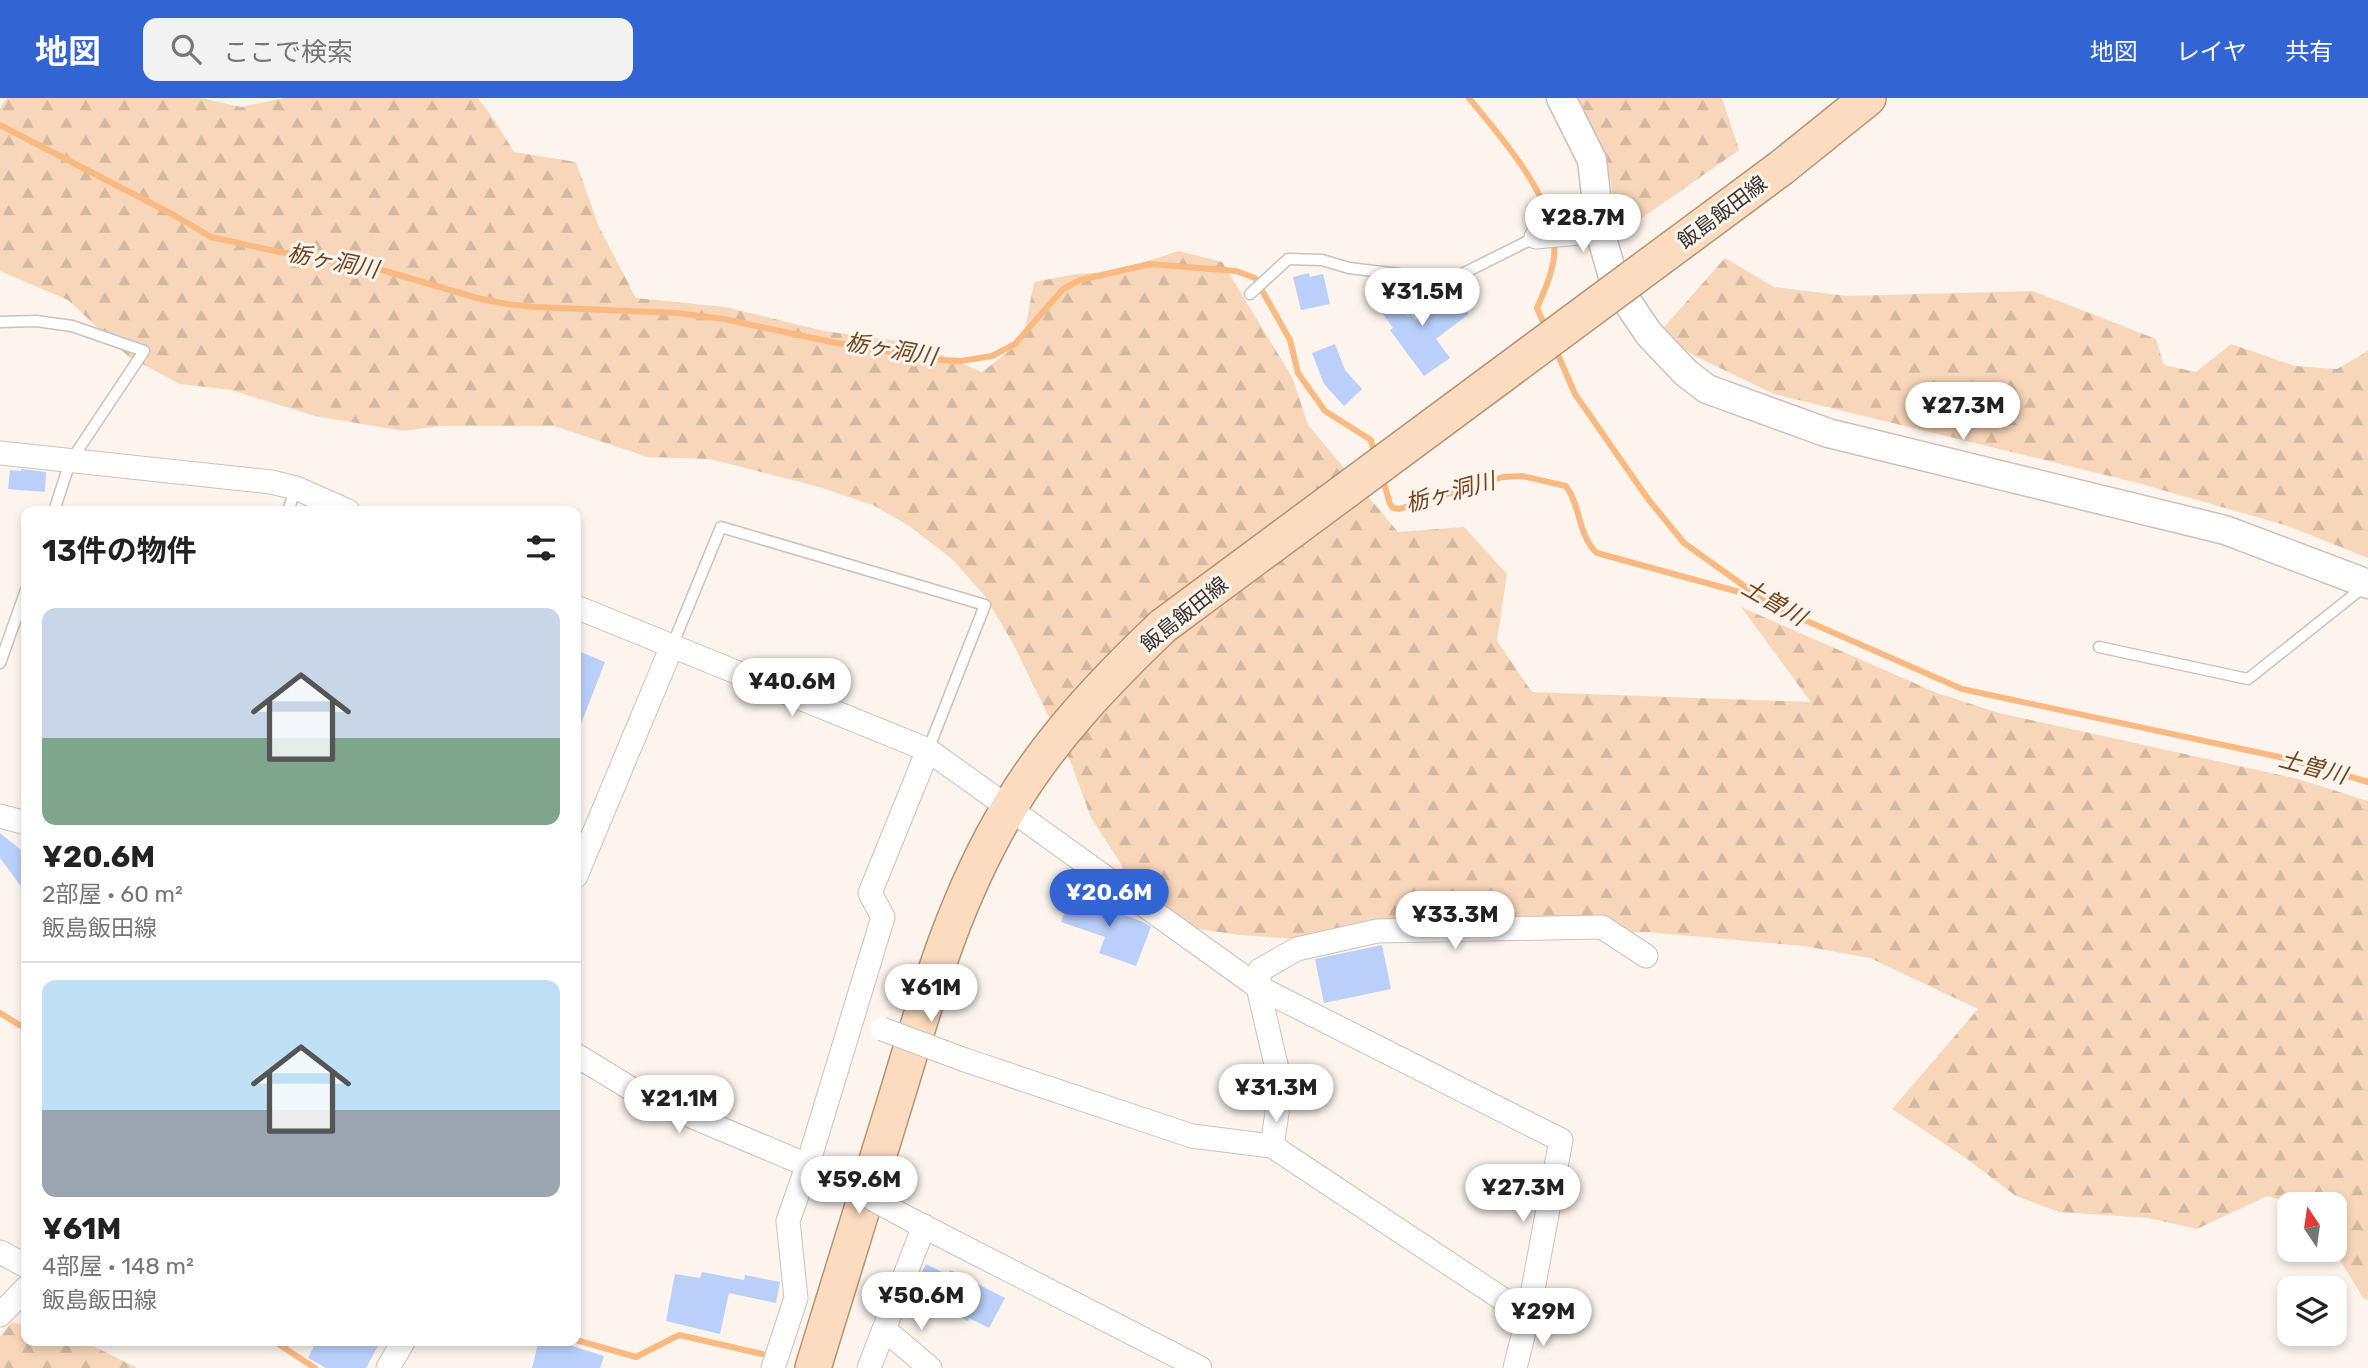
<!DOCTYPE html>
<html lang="ja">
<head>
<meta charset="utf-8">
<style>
  body { margin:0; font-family:Rubik,"Noto Sans JP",sans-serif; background:#f2f2f2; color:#222; height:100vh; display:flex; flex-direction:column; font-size:26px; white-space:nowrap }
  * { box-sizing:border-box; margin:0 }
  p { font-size:23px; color:#767676 }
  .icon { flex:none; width:38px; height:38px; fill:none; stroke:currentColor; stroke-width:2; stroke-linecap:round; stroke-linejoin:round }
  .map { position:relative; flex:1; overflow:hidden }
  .side { position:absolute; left:21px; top:408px; width:560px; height:840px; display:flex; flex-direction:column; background:#fff; border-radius:14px; box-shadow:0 4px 10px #0003 }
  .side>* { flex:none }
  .needle { width:46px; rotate:347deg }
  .buttons { position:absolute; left:2277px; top:1094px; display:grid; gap:14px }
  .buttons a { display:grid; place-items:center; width:70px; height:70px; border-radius:14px; background:#fff; box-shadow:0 4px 10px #0003; font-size:35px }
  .price { position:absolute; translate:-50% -60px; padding:0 16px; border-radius:24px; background:#fff; color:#222; font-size:23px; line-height:46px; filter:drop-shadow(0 2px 4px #0008) }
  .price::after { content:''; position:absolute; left:50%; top:42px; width:21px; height:16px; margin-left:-10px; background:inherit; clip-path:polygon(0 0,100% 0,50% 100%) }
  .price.active { background:#3264d3; color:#fff }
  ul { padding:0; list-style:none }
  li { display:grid; align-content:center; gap:14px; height:371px; padding:0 21px }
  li+li { border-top:2px solid #e0e0e0 }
  li span { display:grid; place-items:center; height:217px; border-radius:14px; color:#555 }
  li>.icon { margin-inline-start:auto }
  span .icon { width:126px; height:126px; fill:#fffc; stroke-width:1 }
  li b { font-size:30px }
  h2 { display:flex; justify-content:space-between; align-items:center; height:84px; padding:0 21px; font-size:30px }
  header { display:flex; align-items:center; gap:42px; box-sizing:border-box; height:98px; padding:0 35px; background:#3264d3; color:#fff }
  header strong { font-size:33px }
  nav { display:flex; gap:38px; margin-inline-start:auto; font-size:24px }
  .search { width:490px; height:63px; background:#f2f2f2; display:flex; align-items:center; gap:18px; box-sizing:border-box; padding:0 24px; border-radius:14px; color:#767676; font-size:26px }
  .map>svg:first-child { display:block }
  .forest { fill:url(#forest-firs) }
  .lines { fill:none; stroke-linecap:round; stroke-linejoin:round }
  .stream { stroke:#fab980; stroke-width:6 }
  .building { fill:#bad0fa }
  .service-casing { stroke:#cac2bb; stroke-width:13 }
  .minor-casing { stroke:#cac2bb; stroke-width:25 }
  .tertiary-casing { stroke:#cac2bb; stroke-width:31 }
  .primary-casing { stroke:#b69273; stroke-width:38 }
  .service { stroke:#fff; stroke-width:10 }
  .minor { stroke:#fff; stroke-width:23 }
  .tertiary { stroke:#fff; stroke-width:28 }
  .primary { stroke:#fcdcc0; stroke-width:35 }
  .minor-bridge-casing { stroke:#cac2bb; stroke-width:25; stroke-linecap:butt }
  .primary-bridge-casing { stroke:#b69273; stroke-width:38; stroke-linecap:butt }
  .minor-bridge { stroke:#fff; stroke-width:23 }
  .primary-bridge { stroke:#fcdcc0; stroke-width:35 }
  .labels { text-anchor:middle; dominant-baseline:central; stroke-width:6; stroke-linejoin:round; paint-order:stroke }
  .street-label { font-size:21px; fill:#393533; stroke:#fcf4ed }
  .water-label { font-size:23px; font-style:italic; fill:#71461d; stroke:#fcf4ed }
</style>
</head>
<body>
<header>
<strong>地図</strong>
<div class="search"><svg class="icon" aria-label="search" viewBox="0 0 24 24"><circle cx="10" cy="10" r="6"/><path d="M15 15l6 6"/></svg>ここで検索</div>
<nav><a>地図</a><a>レイヤ</a><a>共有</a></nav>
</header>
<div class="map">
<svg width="2368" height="1270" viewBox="0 0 2368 1270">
  <defs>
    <pattern id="forest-firs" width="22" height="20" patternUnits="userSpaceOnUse" patternTransform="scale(1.75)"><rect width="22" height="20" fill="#f8d6ba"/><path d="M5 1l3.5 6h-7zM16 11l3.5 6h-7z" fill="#d5b8a0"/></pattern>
  </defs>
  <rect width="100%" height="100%" fill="#fcf4ed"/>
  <g class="forest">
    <path d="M7 0H201L241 9 284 0H478L497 26 514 54 576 64 599 129 636 200 725 209 824 233 913 245 982 274 1023 242 1034 184 1077 176 1112 174 1179 153 1222 164 1292 279 1308 327 1398 434 1464 429 1507 476 1497 543 1532 594 1811 604 1741 509 1937 595 1999 615 2298 681 2368 703V1202L2363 1200 2334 1152V1106H2296L2267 1098 2197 1131 2148 1120 2059 1114 2016 1098 1963 1058 1892 1011 1978 911 1870 860 1803 848 1648 834 1531 835 1324 843 1239 837 1193 830 1137 805 1121 766 1091 720 1071 665 1014 547 984 497 952 461 909 428 873 407 816 388 710 361 648 359 554 328H440L404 333 315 318 231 292 180 286 129 259 68 202 0 173V10Z"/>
    <path d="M1575 0H1722L1739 52 1619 136 1607 63Z"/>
    <path d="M1725 160 1774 189 1847 198 2033 193 2156 241 2164 267 2196 274 2231 246 2295 268 2337 271 2368 253V460L2288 428 2134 384 1774 296 1695 258 1659 235Z"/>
    <path d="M12 1224 26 1228V1242L83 1243 137 1270H0V1239Z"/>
  </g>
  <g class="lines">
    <g class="stream">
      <path d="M1469 0C1502 41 1559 102 1554 159 1552 176 1544 194 1537 210L1546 231"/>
      <path d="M0 27 174 117 211 139 280 154 382 172 477 200 506 206 535 209 677 215 724 221 836 245 942 262 961 263 992 258 1015 246 1063 191 1080 182 1150 166 1236 173 1255 180 1290 242 1298 275 1325 313 1371 342 1375 358"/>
      <path d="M1555 250 1575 296 1648 401 1684 445 1761 500 1793 517 1962 591 2293 662 2368 684"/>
      <path d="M1382 378 1390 406 1393 410 1399 411 1503 379 1522 378 1566 388C1581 408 1578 438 1597 455L1761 500"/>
      <path d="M0 915 26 931"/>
      <path d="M272 1242 315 1270"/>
      <path d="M576 1242 636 1259 679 1237 762 1256"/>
    </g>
  </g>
  <g class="building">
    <path d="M1309 175 1310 179 1323 176 1330 206 1301 212 1293 179Z"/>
    <path d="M1387 188 1408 218 1410 216 1416 222 1453 194 1469 216 1436 241 1450 260 1424 278 1390 232 1393 230 1371 199Z"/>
    <path d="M1335 246 1345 272 1362 291 1344 308 1324 286 1312 255Z"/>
    <path d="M21 371 46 374 45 394 8 391 10 372 21 373Z"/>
    <path d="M576 552 605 564 577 636H576Z"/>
    <path d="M0 735 26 756V795L0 760Z"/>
    <path d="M1071 797 1143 824 1151 829 1136 868 1099 855 1105 839 1061 824Z"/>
    <path d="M1382 847 1391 891 1324 905 1315 861Z"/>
    <path d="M926 1166 948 1177 950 1172 1005 1200 989 1230 969 1220 968 1223 934 1206 925 1223 912 1216 928 1184 919 1180Z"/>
    <path d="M702 1174 744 1182 745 1177 780 1184 776 1205 729 1195 720 1236 666 1223 675 1176 700 1180Z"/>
    <path d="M317 1242H368L378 1248 366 1270H326L308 1260Z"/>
    <path d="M539 1242H553L604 1258 600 1270H532Z"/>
  </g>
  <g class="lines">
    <g class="service-casing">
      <g id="service">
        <path d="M1250 196 1288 161 1322 162 1349 170 1432 180H1454L1536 139"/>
        <path d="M0 224 36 223 72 228 144 253 70 364 54 413"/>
        <path d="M288 413 296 390"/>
        <path d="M672 548 721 429 985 507 928 652"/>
        <path d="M2099 549 2248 581 2365 488"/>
        <path d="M0 565 26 492"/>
      </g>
    </g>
    <g class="minor-casing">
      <g id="minor">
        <path d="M1536 139 1600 133"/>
        <path d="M0 355 271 384 296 390 348 413"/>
        <path d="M576 509 928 652 1258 889 1561 1042 1528 1218 1515 1270"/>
        <path d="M0 718 26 725"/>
        <path d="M576 778 672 548"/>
        <path d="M576 957 643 998 819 1072"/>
        <path d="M965 962 1192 1038 1272 1048 1528 1218"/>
        <path d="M1272 1048 1281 988 1258 889 1260 872 1297 851 1377 833 1602 829 1646 858"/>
        <path d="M913 1123 1200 1270"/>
        <path d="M0 1154 26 1168"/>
        <path d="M0 1217 26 1190"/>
        <path d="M884 1231 930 1270"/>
        <path d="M388 1270 404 1242"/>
        <path d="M773 1270 796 1200 788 1123 808 1066 883 819 870 795 928 652"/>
        <path d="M869 1270 924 1128"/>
      </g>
    </g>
    <g class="tertiary-casing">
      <path id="tertiary" d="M1561 0 1592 62 1600 133 1615 186 1649 236 1686 275 1707 291 1828 335 2225 432 2368 486"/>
    </g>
    <g class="primary-casing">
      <g id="primary">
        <path d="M1781 70 1868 0"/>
        <path d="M813 1270C842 1177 870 1084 899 991 928 894 956 798 1009 710 1049 642 1106 582 1163 528"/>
      </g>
    </g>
    <use href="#service" class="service"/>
    <use href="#minor" class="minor"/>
    <use href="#tertiary" class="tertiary"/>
    <use href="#primary" class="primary"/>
    <g class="minor-bridge-casing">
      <g id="minor-bridge">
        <path d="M882 931 965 962"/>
        <path d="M825 1075 913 1123"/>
      </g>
    </g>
    <g class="primary-bridge-casing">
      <path id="primary-bridge" d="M1163 528 1781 70"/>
    </g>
    <use href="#minor-bridge" class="minor-bridge"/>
    <use href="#primary-bridge" class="primary-bridge"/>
  </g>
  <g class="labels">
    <g class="street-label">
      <text transform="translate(1722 114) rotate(-37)">飯島飯田線</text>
      <text transform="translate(1184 516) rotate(-39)">飯島飯田線</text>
    </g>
    <g class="water-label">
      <text transform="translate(333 163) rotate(11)">栃ヶ洞川</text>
      <text transform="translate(891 251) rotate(10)">栃ヶ洞川</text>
      <text transform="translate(1450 394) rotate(-15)">栃ヶ洞川</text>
      <text transform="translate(1774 504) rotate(30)">土曽川</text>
      <text transform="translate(2313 669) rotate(15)">土曽川</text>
    </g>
  </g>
</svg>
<div class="buttons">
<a><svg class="needle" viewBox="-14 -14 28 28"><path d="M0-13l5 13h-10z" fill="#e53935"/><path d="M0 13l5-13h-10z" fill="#767676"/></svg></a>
<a><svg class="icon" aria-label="layers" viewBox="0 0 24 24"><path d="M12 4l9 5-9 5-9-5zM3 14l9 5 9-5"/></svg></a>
</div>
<b class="price" style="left:1583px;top:156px">¥28.7M</b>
<b class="price" style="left:1422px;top:230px">¥31.5M</b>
<b class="price" style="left:1963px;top:344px">¥27.3M</b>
<b class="price" style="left:792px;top:620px">¥40.6M</b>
<b class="price active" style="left:1109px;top:831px">¥20.6M</b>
<b class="price" style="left:1455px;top:853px">¥33.3M</b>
<b class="price" style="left:931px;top:926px">¥61M</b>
<b class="price" style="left:1276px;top:1026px">¥31.3M</b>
<b class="price" style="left:679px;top:1037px">¥21.1M</b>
<b class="price" style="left:859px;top:1118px">¥59.6M</b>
<b class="price" style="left:1523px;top:1126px">¥27.3M</b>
<b class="price" style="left:921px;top:1234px">¥50.6M</b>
<b class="price" style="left:1543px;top:1250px">¥29M</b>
<section class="side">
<h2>13件の物件<svg class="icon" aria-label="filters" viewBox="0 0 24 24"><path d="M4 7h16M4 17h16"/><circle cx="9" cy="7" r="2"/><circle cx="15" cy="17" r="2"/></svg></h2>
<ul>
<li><span style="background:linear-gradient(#c9d6e8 60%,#7fa58c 0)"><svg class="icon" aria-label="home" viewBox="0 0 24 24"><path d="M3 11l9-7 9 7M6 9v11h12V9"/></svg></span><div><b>¥20.6M</b><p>2部屋 · 60 m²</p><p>飯島飯田線</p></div></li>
<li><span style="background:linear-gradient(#bfe0f5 60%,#9aa5b1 0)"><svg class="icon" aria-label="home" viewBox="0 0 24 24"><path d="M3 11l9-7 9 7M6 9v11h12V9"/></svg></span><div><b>¥61M</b><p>4部屋 · 148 m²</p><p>飯島飯田線</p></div></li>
</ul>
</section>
</div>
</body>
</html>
